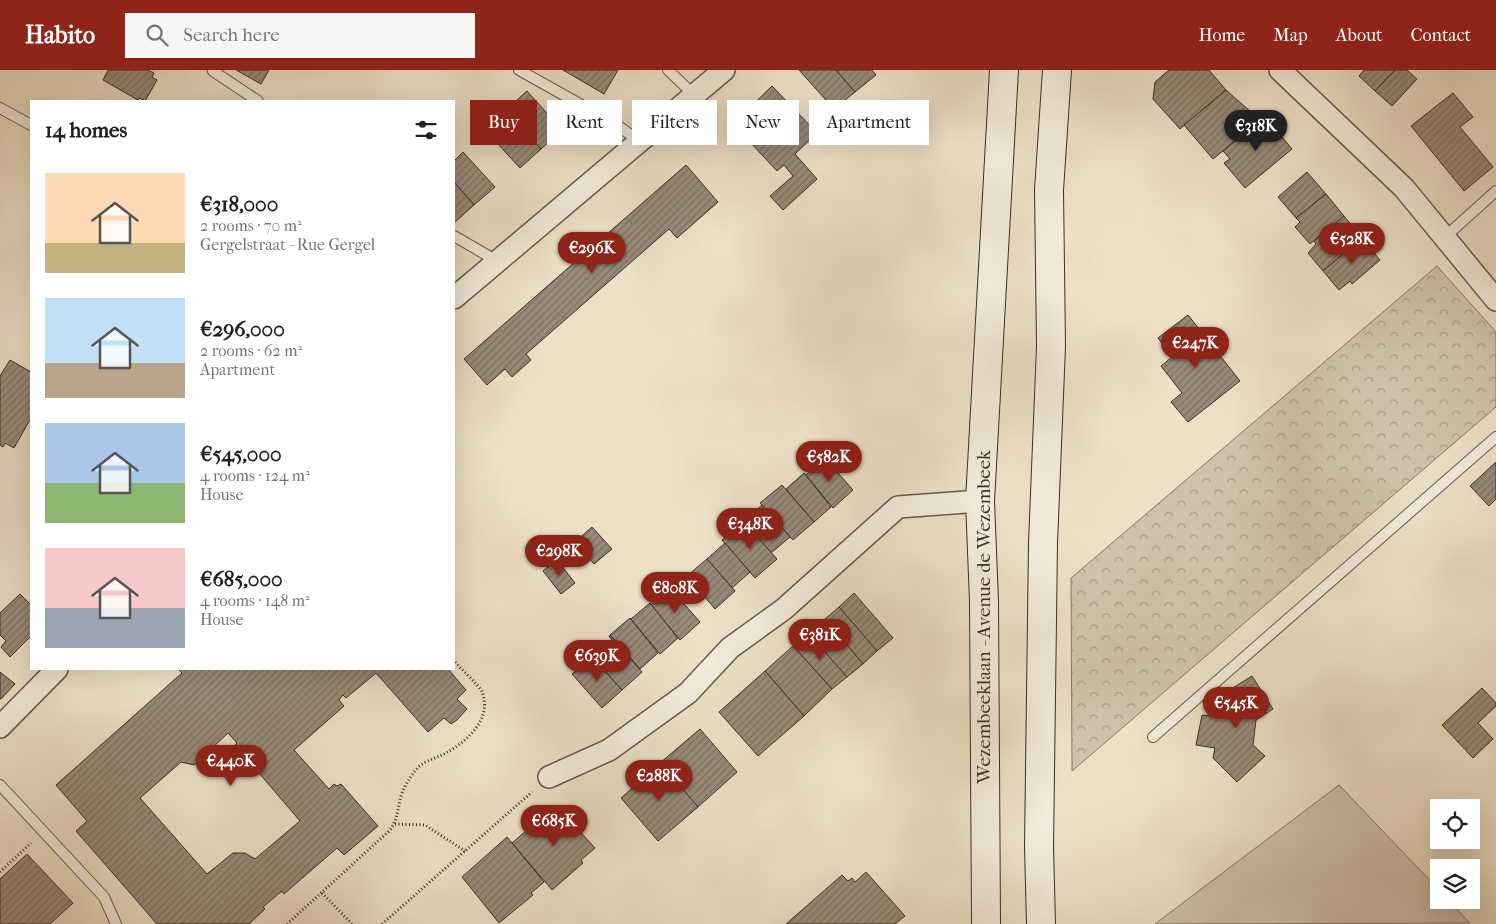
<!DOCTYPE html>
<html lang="en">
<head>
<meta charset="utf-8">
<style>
  body { margin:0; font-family:"IM FELL French Canon",serif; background:#f6f6f6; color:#202124; height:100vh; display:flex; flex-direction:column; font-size:19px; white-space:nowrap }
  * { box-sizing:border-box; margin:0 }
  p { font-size:16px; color:#757577 }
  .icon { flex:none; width:28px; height:28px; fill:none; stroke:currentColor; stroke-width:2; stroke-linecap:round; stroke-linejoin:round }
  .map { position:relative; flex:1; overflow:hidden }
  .side { position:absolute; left:30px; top:30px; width:425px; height:570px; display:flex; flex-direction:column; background:#fff; border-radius:0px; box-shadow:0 5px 20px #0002 }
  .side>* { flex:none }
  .top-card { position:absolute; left:470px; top:30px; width:475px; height:45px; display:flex; gap:10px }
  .fabs { position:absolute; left:1430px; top:729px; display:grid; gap:10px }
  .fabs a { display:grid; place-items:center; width:50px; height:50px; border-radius:0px; background:#fff; box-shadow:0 5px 20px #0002; font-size:25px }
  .price { position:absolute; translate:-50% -42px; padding:0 11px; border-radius:18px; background:#8f2418; color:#fff; font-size:16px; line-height:32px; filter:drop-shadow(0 1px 2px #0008) }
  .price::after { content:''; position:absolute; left:50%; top:30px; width:15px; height:11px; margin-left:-8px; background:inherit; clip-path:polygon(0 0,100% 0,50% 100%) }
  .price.current { background:#222; color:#fff }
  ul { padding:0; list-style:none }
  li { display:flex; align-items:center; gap:15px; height:125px; padding:0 15px }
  li span { display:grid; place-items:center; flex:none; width:140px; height:100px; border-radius:0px; color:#555 }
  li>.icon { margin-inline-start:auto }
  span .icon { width:60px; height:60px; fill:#fffc; stroke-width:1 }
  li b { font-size:21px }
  h2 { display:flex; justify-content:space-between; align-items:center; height:60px; padding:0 15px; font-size:21px }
  .pill { padding:0 18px; border-radius:0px; background:#fff; box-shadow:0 5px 20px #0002; font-size:18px; line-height:45px }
  .pill.current { background:#8f2418; color:#fff }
  header { display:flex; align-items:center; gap:30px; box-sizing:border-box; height:70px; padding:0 25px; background:#8f2418; color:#fff }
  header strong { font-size:24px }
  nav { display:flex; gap:28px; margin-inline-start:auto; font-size:18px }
  .search { width:350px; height:45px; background:#f6f6f6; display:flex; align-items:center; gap:12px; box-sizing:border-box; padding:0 18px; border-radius:0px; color:#757577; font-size:19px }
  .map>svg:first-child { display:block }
  .green { fill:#cfc2ac; stroke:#867869 }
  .forest { fill:url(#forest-crowns); stroke:#867869 }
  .building { fill:url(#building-hatch); stroke:#3c2e26; fill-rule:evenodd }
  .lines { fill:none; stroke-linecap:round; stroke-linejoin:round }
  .lane-casing { stroke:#685a4e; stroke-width:12 }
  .street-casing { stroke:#685a4e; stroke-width:24 }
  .secondary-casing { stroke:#3c2e26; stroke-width:30 }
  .path { stroke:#3c2e26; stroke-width:3; stroke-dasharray:1 2.5; stroke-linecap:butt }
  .lane { stroke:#f3ebdb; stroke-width:10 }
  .street { stroke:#f3ebdb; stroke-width:21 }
  .secondary { stroke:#f3ebdb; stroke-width:28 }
  .labels { text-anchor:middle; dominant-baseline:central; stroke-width:4.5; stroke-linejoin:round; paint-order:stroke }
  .street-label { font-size:19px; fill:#3c2e26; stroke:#f3ebdb }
</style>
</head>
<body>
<header>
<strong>Habito</strong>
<div class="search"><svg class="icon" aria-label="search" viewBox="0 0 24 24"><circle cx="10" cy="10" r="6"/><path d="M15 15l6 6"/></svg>Search here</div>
<nav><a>Home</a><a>Map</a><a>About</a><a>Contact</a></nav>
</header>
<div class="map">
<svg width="1496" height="854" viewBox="0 0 1496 854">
  <defs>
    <pattern id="forest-crowns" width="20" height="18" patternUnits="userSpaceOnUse" patternTransform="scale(1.25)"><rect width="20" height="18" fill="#cfc2ac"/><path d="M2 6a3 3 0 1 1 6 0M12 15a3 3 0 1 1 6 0" fill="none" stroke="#a99e8c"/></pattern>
    <pattern id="building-hatch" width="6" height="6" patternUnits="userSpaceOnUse" patternTransform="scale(1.25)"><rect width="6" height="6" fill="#988b7a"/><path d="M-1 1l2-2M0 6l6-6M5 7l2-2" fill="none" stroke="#7d7264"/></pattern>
  </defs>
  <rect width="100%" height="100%" fill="#ede0c7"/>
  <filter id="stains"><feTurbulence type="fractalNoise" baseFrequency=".004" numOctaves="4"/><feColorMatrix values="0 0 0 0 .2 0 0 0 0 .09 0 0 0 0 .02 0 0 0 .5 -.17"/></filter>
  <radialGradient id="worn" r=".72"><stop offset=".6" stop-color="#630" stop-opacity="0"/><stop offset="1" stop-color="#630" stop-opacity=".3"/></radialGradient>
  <path class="green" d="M1339 715 1439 820V830H1448L1470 853 1155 854Z"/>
  <path class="forest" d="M1437 196 1496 262V337L1072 701 1071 508Z"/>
  <g class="building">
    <path d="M108 0H148L154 3 152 7 157 10 145 31 140 28 138 30 103 10Z"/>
    <path d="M236 0H269L261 14Z"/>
    <path d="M563 0H618L604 24Z"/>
    <path d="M799 0H836L855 22 834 39Z"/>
    <path d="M836 0H872L876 5 855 22Z"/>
    <path d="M1169 0H1209L1226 20 1180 59 1153 29 1155 12Z"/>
    <path d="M1364 0H1395L1375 21 1359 6Z"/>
    <path d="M1395 0H1407L1417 9 1392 36 1375 21Z"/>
    <path d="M772 16 817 63 795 84 817 109 783 140 770 126 793 106 784 95 777 101 733 54Z"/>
    <path d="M1226 20 1260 50 1213 89 1184 55Z"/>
    <path d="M527 21 562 60 541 79 506 40Z"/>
    <path d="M1453 23 1473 47 1460 57 1493 97 1464 121 1411 56Z"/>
    <path d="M506 40 541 79 520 98 485 60Z"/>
    <path d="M1265 46 1292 79 1245 118 1224 93 1230 89 1223 81Z"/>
    <path d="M463 82 495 117 474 135 454 112V91Z"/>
    <path d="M686 95 718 132 677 168 669 159 526 284 531 290 512 307 505 299 487 315 464 289Z"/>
    <path d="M1307 102 1326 124 1296 148 1278 127Z"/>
    <path d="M454 112 474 135 454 153Z"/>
    <path d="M1326 124 1344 146 1310 174 1295 157 1300 152 1296 148Z"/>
    <path d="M1344 146 1362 168 1323 201 1308 183 1316 174 1314 171Z"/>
    <path d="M1362 168 1380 190 1352 214 1350 211 1339 220 1323 201Z"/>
    <path d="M1188 245 1240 311 1188 352 1171 332 1182 323 1161 296 1172 287 1158 268Z"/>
    <path d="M10 290 31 302V348L14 378 5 373 3 377 0 375V306Z"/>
    <path d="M825 388 853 420 833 438 806 405Z"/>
    <path d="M1496 392V429L1489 436 1470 416Z"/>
    <path d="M804 403 831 437 814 452 786 419Z"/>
    <path d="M782 415 814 452 793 470 760 433Z"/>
    <path d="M762 435 790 467 771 483 744 452Z"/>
    <path d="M744 452 777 489 755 508 722 470Z"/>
    <path d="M592 457 612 479 594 494 575 472Z"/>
    <path d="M725 473 750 502 732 518 707 489Z"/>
    <path d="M707 489 735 521 715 539 687 506Z"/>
    <path d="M557 490 575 513 561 524 543 501Z"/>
    <path d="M670 518 700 552 680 570 651 535Z"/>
    <path d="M854 523 893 568 877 581 839 537Z"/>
    <path d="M20 524 31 535V566L10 587 1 577 6 571 0 565V543Z"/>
    <path d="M650 533 678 568 660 584 631 549Z"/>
    <path d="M839 537 877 581 863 594 825 549Z"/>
    <path d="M630 548 658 583 640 599 610 565Z"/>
    <path d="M825 549 863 594 847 607 808 563Z"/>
    <path d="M808 563 847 607 832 619 793 576Z"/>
    <path d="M610 565 642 602 622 620 592 587 612 569 609 567Z"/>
    <path d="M793 576 832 619 804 646 765 601Z"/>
    <path d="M592 587 622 620 602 638 572 604Z"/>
    <path d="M178 599H448L466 620 457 629 467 639 457 650 451 654 444 648 428 662 376 603 346 628 343 625 339 630 344 636 294 680 329 719 334 714 337 716 341 714 378 756 344 785 337 778 284 824 282 821 263 837 265 839 249 854H157L76 761 87 751 56 715 182 603ZM228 663 237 673 235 675 300 751 255 789 245 783H233L207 804 140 728 181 692 194 695Z"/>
    <path d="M765 601 804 646 758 686 719 642Z"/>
    <path d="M0 602 15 614 1 629H0Z"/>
    <path d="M1252 606 1273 639 1256 650 1253 675 1265 686 1237 712 1213 688 1215 678 1196 675 1202 645 1218 647 1223 624Z"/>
    <path d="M1482 618 1496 633V636L1478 653 1493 669 1473 688 1442 655Z"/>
    <path d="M700 659 737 702 698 737 660 693Z"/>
    <path d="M660 693 698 737 658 771 621 728Z"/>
    <path d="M556 735 595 778 581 790 583 793 552 820 512 773Z"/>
    <path d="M507 767 544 812 531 823 533 825 499 853 462 807Z"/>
    <path d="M27 784 73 833 50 854H0V809Z"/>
    <path d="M866 802 905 846 895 854H786L842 805 848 811 852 808 855 812Z"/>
  </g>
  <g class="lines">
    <g class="lane-casing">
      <g id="lane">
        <path d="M519 0 612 52 640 71"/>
        <path d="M668 0 694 25"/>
        <path d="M213 1 258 31"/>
        <path d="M0 38 31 55"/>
        <path d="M454 166 497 191"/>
        <path d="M1445 167 1496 121"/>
        <path d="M1153 667 1496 367"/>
        <path d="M0 715 104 827 116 854"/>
      </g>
    </g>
    <g class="street-casing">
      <g id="street">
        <path d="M1280 0 1404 118 1496 230"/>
        <path d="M454 228 724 0"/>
        <path d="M0 657 57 599"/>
        <path d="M549 707 609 680 688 623 730 578 784 539 898 437 980 431"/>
      </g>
    </g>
    <g class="secondary-casing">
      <g id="secondary">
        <path d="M986 854 984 531 980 431 1004 0"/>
        <path d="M1041 854 1039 777 1043 473 1051 276 1049 120 1057 0"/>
      </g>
    </g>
    <g class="path">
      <path d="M395 754 425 755 465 781"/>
      <path d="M0 802 31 773"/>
      <path d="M322 823 352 854"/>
      <path d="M287 854 388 762C397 752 397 743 400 730 402 720 409 708 416 700 424 690 435 689 446 683 466 672 493 649 482 622 479 615 460 598 454 591"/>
      <path d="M382 854 532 722"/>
    </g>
    <use href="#lane" class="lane"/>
    <use href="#street" class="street"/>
    <use href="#secondary" class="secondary"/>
  </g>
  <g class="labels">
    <g class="street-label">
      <text transform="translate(984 547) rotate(-90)">Wezembeeklaan - Avenue de Wezembeek</text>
    </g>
  </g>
  <rect width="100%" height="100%" filter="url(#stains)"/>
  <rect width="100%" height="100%" fill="url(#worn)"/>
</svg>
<div class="fabs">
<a><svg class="icon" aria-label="locate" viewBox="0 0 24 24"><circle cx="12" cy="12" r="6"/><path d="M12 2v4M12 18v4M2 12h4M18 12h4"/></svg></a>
<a><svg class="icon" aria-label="layers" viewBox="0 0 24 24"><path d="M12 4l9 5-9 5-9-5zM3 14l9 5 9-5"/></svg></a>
</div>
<b class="price current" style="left:1256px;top:82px">€318K</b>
<b class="price" style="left:1352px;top:195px">€528K</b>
<b class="price" style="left:592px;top:204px">€296K</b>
<b class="price" style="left:1195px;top:299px">€247K</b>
<b class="price" style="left:829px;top:413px">€582K</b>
<b class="price" style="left:750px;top:480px">€348K</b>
<b class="price" style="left:559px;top:507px">€298K</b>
<b class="price" style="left:675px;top:544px">€808K</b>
<b class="price" style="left:820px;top:591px">€381K</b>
<b class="price" style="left:597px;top:612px">€639K</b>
<b class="price" style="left:1236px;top:659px">€545K</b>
<b class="price" style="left:231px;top:717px">€440K</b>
<b class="price" style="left:659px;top:732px">€288K</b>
<b class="price" style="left:554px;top:777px">€685K</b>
<div class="top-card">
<a class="pill current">Buy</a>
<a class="pill">Rent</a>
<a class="pill">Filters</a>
<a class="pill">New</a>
<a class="pill">Apartment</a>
</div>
<section class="side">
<h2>14 homes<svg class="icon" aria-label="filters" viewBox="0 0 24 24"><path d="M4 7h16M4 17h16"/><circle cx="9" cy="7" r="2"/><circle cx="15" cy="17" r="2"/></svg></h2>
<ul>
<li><span style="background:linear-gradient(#ffd9b3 70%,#c2b280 0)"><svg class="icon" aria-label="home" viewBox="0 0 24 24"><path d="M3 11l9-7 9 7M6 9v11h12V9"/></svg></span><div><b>€318,000</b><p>2 rooms · 70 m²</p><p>Gergelstraat - Rue Gergel</p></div></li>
<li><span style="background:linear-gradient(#bfe0f5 65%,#b9a48a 0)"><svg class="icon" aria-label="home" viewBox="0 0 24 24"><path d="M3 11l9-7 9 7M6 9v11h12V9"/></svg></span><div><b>€296,000</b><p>2 rooms · 62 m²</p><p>Apartment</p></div></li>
<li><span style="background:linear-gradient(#a9c7e8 60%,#8fb573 0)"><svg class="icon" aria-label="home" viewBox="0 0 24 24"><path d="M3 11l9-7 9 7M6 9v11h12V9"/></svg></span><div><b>€545,000</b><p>4 rooms · 124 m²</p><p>House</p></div></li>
<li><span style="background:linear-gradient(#f6c9c9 60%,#9aa5b1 0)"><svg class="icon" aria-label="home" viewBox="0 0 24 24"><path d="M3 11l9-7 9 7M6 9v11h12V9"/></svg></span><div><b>€685,000</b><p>4 rooms · 148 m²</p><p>House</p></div></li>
</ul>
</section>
</div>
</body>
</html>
